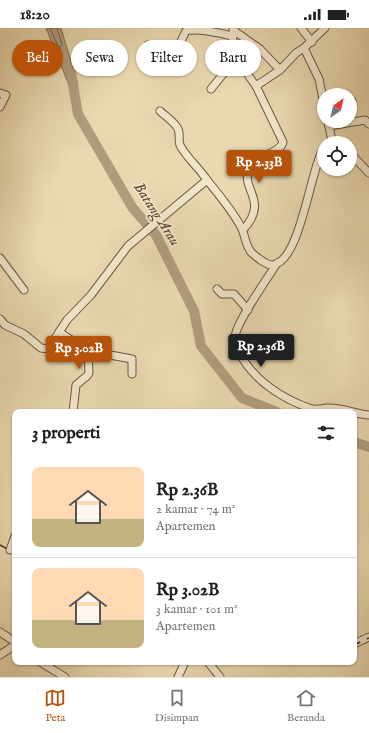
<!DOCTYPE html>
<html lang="id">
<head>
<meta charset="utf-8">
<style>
  body { margin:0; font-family:"IM FELL English",serif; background:#f2f2f2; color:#202124; height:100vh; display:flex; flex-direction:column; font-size:15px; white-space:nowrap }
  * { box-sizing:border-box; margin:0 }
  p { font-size:13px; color:#757577 }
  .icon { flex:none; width:22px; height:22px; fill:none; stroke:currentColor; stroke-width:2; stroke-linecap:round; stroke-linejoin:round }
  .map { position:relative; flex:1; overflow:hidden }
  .panel { position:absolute; left:12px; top:381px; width:345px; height:256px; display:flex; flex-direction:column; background:#fff; border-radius:8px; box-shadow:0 1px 3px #0004 }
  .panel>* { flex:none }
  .top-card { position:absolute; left:12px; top:12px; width:345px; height:36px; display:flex; gap:8px }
  .needle { width:26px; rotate:34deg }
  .controls { position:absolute; left:317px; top:60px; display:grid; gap:8px }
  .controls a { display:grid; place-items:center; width:40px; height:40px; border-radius:50%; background:#fff; box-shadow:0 1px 3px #0004; font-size:20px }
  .price { position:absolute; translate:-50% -34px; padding:0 9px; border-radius:4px; background:#b45309; color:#fff; font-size:13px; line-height:26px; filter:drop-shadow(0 1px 2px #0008) }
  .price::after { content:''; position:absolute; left:50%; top:24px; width:12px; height:9px; margin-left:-6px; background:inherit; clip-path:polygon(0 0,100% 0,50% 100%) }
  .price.selected { background:#222; color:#fff }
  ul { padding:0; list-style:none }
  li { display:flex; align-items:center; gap:12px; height:100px; padding:0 20px }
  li+li { border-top:1px solid #e0e0e0 }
  li span { display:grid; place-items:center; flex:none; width:112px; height:80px; border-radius:8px; color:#555 }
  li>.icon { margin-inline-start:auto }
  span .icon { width:48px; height:48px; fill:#fffc; stroke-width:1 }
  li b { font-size:17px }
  h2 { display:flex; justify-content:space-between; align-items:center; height:48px; padding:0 20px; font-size:17px }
  .tag { padding:0 14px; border-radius:18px; background:#fff; box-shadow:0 1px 3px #0004; font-size:14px; line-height:36px }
  .tag.selected { background:#b45309; color:#fff }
  .status { display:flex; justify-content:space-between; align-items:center; height:28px; padding:0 20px; background:#fff; direction:ltr }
  .status svg { height:11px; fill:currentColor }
  .tab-bar { display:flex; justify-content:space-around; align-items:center; height:56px; border-top:1px solid #e0e0e0; background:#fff; font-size:11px; color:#757577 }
  .tab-bar a { display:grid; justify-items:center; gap:2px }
  .tab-bar .selected { color:#b45309 }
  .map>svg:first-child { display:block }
  .water { fill:#b09c7d; stroke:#836e55 }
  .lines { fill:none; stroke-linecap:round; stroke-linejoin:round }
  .shore { stroke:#78624c; stroke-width:1 }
  .river { stroke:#b09c7d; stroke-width:10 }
  .minor-casing { stroke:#6a5540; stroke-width:9 }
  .minor { stroke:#f1e6cc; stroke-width:7 }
  .rail { stroke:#40291a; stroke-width:1.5; stroke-dasharray:7 7; stroke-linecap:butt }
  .labels { text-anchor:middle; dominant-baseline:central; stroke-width:3.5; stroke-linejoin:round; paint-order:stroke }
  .water-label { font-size:15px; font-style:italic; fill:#5c4633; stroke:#f1e6cc }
</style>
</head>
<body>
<div class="status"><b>18:20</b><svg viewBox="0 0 49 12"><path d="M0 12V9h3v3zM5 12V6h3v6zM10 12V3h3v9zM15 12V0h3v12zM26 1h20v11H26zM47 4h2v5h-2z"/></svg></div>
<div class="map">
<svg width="369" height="649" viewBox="0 0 369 649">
  <rect width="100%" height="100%" fill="#e9d8b0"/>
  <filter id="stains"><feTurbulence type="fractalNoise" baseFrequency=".005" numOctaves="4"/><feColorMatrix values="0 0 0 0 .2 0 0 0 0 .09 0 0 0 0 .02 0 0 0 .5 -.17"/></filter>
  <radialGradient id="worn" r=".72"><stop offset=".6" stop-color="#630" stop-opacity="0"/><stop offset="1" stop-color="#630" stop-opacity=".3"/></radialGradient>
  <path class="water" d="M46 0H61L78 57 70 60Z"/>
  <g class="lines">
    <path class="shore" d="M50 0 58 18 60 19 62 17 57 0"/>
    <g class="river">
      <path d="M71 45 78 86 132 179 156 207 194 283 201 318 242 370 277 384"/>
      <path d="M354 414 369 419"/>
    </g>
    <g class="minor-casing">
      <g id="minor">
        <path d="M234 0 232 17 236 30 256 58 283 114C281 125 257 127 250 139 238 161 271 171 243 202"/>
        <path d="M301 0 312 14"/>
        <path d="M233 2 260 21 280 42"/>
        <path d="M148 17 170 26C178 24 182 10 186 3 196 0 221 5 232 8"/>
        <path d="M256 58 280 42 296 25 304 20"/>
        <path d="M211 61 236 30"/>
        <path d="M0 65 6 67 0 79"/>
        <path d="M350 73H352"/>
        <path d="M324 76 319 51 304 20 325 0"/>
        <path d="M160 83C165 88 175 94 178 101 181 107 177 113 181 119 188 131 199 140 207 152"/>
        <path d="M328 93 332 113 330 115"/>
        <path d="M329 98 365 92 369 96"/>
        <path d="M350 125 369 145"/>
        <path d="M0 230 24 262"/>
        <path d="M277 235C268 250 236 294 235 309 234 314 237 320 239 324 253 352 282 371 312 381 317 382 322 381 327 380 342 379 355 386 369 387"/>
        <path d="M217 261 222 266H234L248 282"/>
        <path d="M0 291 5 297 24 306 41 320 48 321 67 292 91 267 128 218 207 152C219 167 232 182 241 199 245 206 245 217 251 224 255 228 266 237 272 237 301 235 310 140 324 120"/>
        <path d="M59 304 88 323 89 345 87 348 76 357 73 384"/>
        <path d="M88 323 132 331V346"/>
        <path d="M10 522 15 508"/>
        <path d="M0 604 15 614"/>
        <path d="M354 616 369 609"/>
        <path d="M0 627 15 617"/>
        <path d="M40 634 65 649"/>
        <path d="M208 634 220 649"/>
        <path d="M178 649 185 634"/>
      </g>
    </g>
    <use href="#minor" class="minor"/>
    <g class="rail">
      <path d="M0 517 15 525"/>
      <path d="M354 617 369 610"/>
    </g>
  </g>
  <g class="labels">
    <g class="water-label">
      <text transform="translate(157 186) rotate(57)">Batang Arau</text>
    </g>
  </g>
  <rect width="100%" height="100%" filter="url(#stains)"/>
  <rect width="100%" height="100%" fill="url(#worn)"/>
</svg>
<div class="controls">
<a><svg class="needle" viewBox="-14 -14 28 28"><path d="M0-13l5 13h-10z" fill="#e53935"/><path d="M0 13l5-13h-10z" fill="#757577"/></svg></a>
<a><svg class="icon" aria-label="locate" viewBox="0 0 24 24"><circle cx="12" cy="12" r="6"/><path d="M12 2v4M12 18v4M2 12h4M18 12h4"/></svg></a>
</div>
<b class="price" style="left:259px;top:156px">Rp 2.33B</b>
<b class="price selected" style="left:261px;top:340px">Rp 2.36B</b>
<b class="price" style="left:79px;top:342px">Rp 3.02B</b>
<div class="top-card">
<a class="tag selected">Beli</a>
<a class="tag">Sewa</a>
<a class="tag">Filter</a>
<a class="tag">Baru</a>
</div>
<section class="panel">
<h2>3 properti<svg class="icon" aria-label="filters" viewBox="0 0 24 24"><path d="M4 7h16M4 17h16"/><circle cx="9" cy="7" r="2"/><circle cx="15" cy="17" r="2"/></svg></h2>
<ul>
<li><span style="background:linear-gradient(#ffd9b3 65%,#c2b280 0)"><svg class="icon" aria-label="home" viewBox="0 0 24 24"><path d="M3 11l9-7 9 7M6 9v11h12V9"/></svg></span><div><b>Rp 2.36B</b><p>2 kamar · 74 m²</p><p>Apartemen</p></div></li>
<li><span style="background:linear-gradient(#ffd9b3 65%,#c2b280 0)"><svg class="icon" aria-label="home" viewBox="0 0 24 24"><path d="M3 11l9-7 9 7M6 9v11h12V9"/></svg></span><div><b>Rp 3.02B</b><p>3 kamar · 101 m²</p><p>Apartemen</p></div></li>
</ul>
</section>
</div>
<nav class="tab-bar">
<a class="selected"><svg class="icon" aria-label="map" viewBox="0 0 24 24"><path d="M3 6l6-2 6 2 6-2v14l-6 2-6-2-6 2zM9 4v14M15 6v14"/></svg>Peta</a>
<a><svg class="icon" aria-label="saved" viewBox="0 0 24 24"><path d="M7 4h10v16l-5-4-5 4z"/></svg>Disimpan</a>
<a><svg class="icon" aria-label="home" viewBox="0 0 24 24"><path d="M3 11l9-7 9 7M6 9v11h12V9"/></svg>Beranda</a>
</nav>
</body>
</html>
